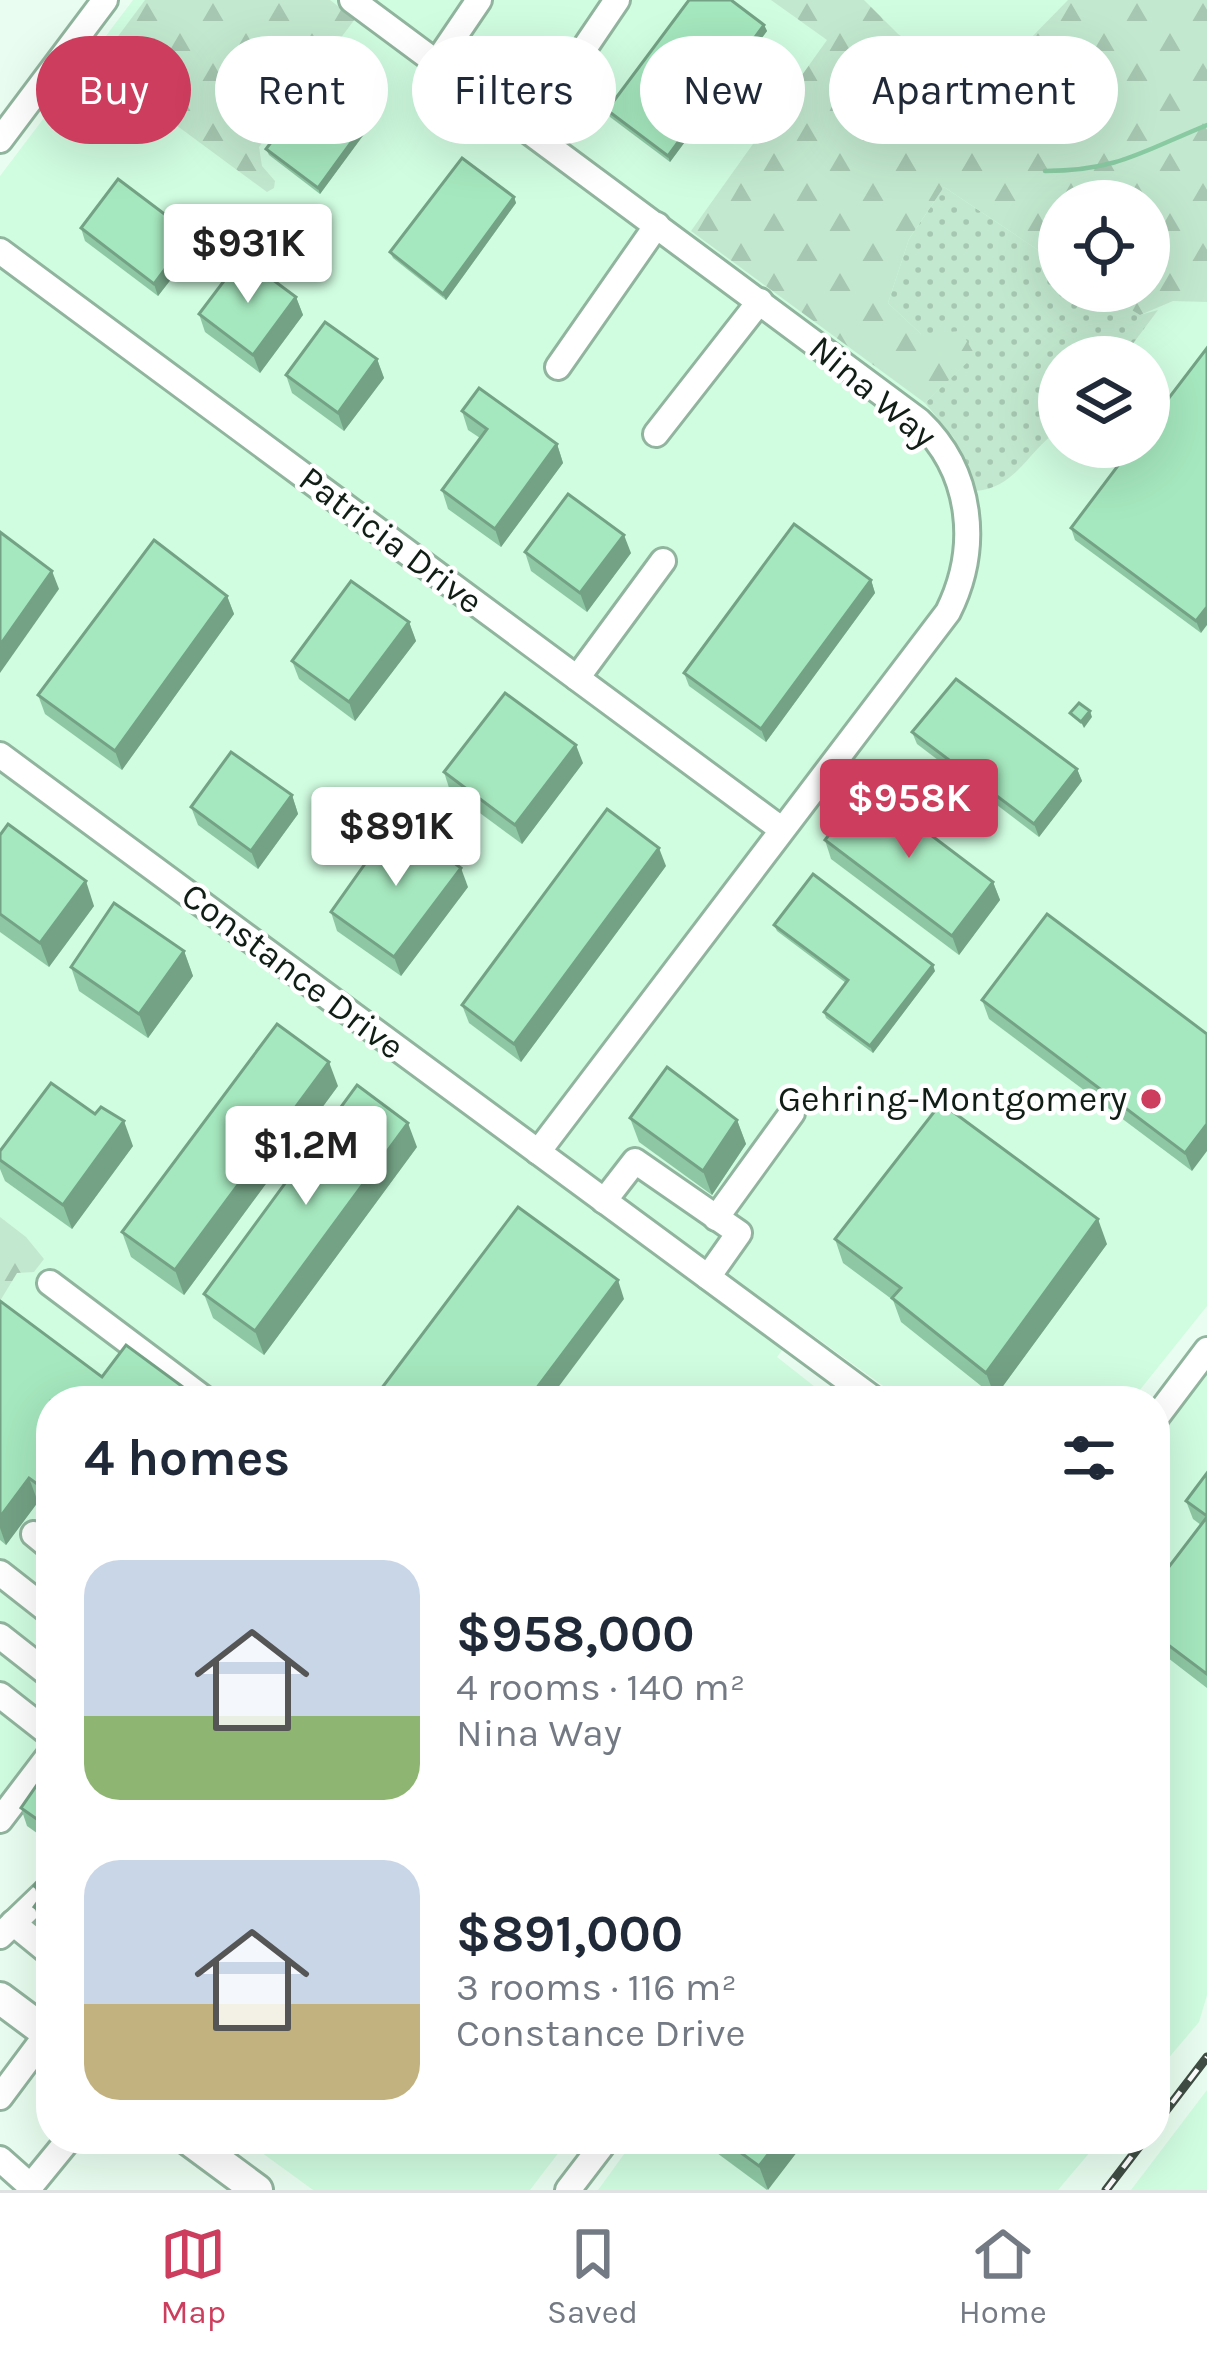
<!DOCTYPE html>
<html lang="en">
<head>
<meta charset="utf-8">
<style>
  body { margin:0; font-family:Karla,sans-serif; background:#f6f6f7; color:#1f2937; height:100vh; display:flex; flex-direction:column; font-size:45px; white-space:nowrap }
  * { box-sizing:border-box; margin:0 }
  p { font-size:39px; color:#747a83 }
  .icon { flex:none; width:66px; height:66px; fill:none; stroke:currentColor; stroke-width:2; stroke-linecap:round; stroke-linejoin:round }
  .map { position:relative; flex:1; overflow:hidden }
  .drawer { position:absolute; left:36px; top:1386px; width:1134px; height:768px; display:flex; flex-direction:column; background:#fff; border-radius:48px; box-shadow:0 12px 48px #0002 }
  .drawer>* { flex:none }
  .hud { position:absolute; left:36px; top:36px; width:1137px; height:108px; display:flex; gap:24px }
  .tools { position:absolute; left:1038px; top:180px; display:grid; gap:24px }
  .tools a { display:grid; place-items:center; width:132px; height:132px; border-radius:50%; background:#fff; box-shadow:0 12px 48px #0002; font-size:60px }
  .price { position:absolute; translate:-50% -102px; padding:0 27px; border-radius:12px; background:#fff; color:#222; font-size:39px; line-height:78px; filter:drop-shadow(0 3px 6px #0008) }
  .price::after { content:''; position:absolute; left:50%; top:72px; width:36px; height:27px; margin-left:-18px; background:inherit; clip-path:polygon(0 0,100% 0,50% 100%) }
  .price.selected { background:#cd3d5d; color:#fff }
  ul { padding:0; list-style:none }
  li { display:flex; align-items:center; gap:36px; height:300px; padding:0 48px }
  li span { display:grid; place-items:center; flex:none; width:336px; height:240px; border-radius:36px; color:#555 }
  li>.icon { margin-inline-start:auto }
  span .icon { width:144px; height:144px; fill:#fffc; stroke-width:1 }
  li b { font-size:51px }
  h2 { display:flex; justify-content:space-between; align-items:center; height:144px; padding:0 48px; font-size:51px }
  .chip { padding:0 42px; border-radius:54px; background:#fff; box-shadow:0 12px 48px #0002; font-size:42px; line-height:108px }
  .chip.selected { background:#cd3d5d; color:#fff }
  .menu { display:flex; justify-content:space-around; align-items:center; height:168px; border-top:3px solid #e0e1e3; background:#fff; font-size:33px; color:#747a83 }
  .menu a { display:grid; justify-items:center; gap:6px }
  .menu .selected { color:#cd3d5d }
  .map>svg:first-child { display:block }
  .built { fill:#d0fce0; fill-rule:evenodd }
  .grass { fill:url(#grass-dots) }
  .forest { fill:url(#forest-firs) }
  .lines { fill:none; stroke-linecap:round; stroke-linejoin:round }
  .stream { stroke:#89caa2; stroke-width:4.5 }
  .minor-casing { stroke:#91b49e; stroke-width:30 }
  .major-casing { stroke:#91b49e; stroke-width:36 }
  .minor { stroke:#fff; stroke-width:24 }
  .major { stroke:#fff; stroke-width:30 }
  .rail-casing { stroke:#3f4d44; stroke-width:9 }
  .rail { stroke:#fff; stroke-width:4.5; stroke-dasharray:14; stroke-linecap:butt }
  .wall { fill:#8ec7a3 }
  .shaded-wall { fill:#74a285 }
  .building { fill:#a5e7be; stroke:#74a285; stroke-width:3 }
  .poi-dot { fill:#cd3d5d; stroke:#fff; stroke-width:4.5 }
  .labels { text-anchor:middle; dominant-baseline:central; stroke-width:9; stroke-linejoin:round; paint-order:stroke }
  .street-label { font-size:36px; fill:#111e16; stroke:#fff }
  .poi-label { font-size:36px; fill:#111e16; stroke:#fff; text-anchor:end }
</style>
</head>
<body>
<div class="map">
<svg width="1207" height="2190" viewBox="0 0 1207 2190">
  <defs>
    <pattern id="grass-dots" width="8" height="8" patternUnits="userSpaceOnUse" patternTransform="scale(3)"><rect width="8" height="8" fill="#c2e9cf"/><path d="M2 2h.1M6 6h.1" fill="none" stroke="#a6c7b1" stroke-width="1.8" stroke-linecap="round"/></pattern>
    <pattern id="forest-firs" width="22" height="20" patternUnits="userSpaceOnUse" patternTransform="scale(3)"><rect width="22" height="20" fill="#c2e9cf"/><path d="M5 1l3.5 6h-7zM16 11l3.5 6h-7z" fill="#a6c7b1"/></pattern>
  </defs>
  <rect width="100%" height="100%" fill="#e9fef0"/>
  <g class="built">
    <path d="M133 0H1207V1306L1131 1401H904L800 1326 777 1357 833 1401H51V1734L0 1804V176ZM1059 201H1149V291H1059ZM1059 357H1149V447H1059Z"/>
    <path d="M1207 1373V1995L1199 2022 1155 2074V1442Z"/>
    <path d="M1207 2090V2190H1131Z"/>
    <path d="M243 2139H569L530 2190H313Z"/>
    <path d="M635 2139H1101L1058 2190H598Z"/>
  </g>
  <path class="grass" d="M944 187 1059 264V291H1099L1140 315 1158 310 1123 357H1059V430C1028 450 1016 489 975 491L954 438 925 403 975 354 921 334 888 303 909 239Z"/>
  <g class="forest">
    <path d="M145 0H330L355 19 259 147 262 166 275 181 274 188 267 192 96 66Z"/>
    <path d="M771 0H864L898 34 981 89 1068 0H1207V302L1173 301 1140 315 1099 291H1149V201H1059V264L944 187 909 239 888 303 921 334 961 331 975 355 925 403 691 231 827 40Z"/>
    <path d="M0 1217 26 1237 44 1259 34 1272 17 1273 0 1301Z"/>
  </g>
  <g class="lines">
    <path class="stream" d="M1045 171C1117 171 1143 151 1207 125"/>
    <g class="minor-casing">
      <g id="minor">
        <path d="M352 0 919 421C973 472 980 548 948 612L538 1152"/>
        <path d="M437 62 479 0"/>
        <path d="M529 130 617 0"/>
        <path d="M0 140 105 0"/>
        <path d="M0 251 781 829"/>
        <path d="M558 367 657 225"/>
        <path d="M656 434 760 301"/>
        <path d="M577 678 663 561"/>
        <path d="M0 755 876 1401"/>
        <path d="M604 1201 635 1161 739 1233 708 1277"/>
        <path d="M716 1218 792 1113"/>
        <path d="M50 1283 207 1401"/>
        <path d="M1155 1419 1207 1350"/>
        <path d="M34 1534 51 1548"/>
        <path d="M0 1573 51 1613"/>
        <path d="M0 1636 51 1676"/>
        <path d="M0 1695 51 1735"/>
        <path d="M0 1820 51 1753"/>
        <path d="M13 1923 51 1954"/>
        <path d="M0 1936 51 1887"/>
        <path d="M0 2097 47 2034"/>
        <path d="M0 2159 27 2183H33L69 2139"/>
        <path d="M568 2190 607 2139"/>
      </g>
    </g>
    <g class="major-casing">
      <g id="major">
        <path d="M0 1998 51 2036"/>
        <path d="M188 2139 257 2190"/>
      </g>
    </g>
    <use href="#minor" class="minor"/>
    <use href="#major" class="major"/>
    <g class="rail-casing">
      <g id="rail">
        <path d="M1155 2125 1207 2057"/>
        <path d="M1106 2190 1145 2139"/>
      </g>
    </g>
    <use href="#rail" class="rail"/>
  </g>
  <g class="wall">
    <path d="M764 25 767 31 670 162 610 117 607 110Z"/>
    <path d="M384 107 320 194 269 155 266 149Z"/>
    <path d="M514 197 516 203 446 300 393 258 390 252Z"/>
    <path d="M81 228 191 234 196 247 158 296 85 241Z"/>
    <path d="M296 297 303 315 260 373 205 332 199 314Z"/>
    <path d="M377 359 384 378 344 431 292 393 286 375Z"/>
    <path d="M462 411 557 444 563 463 501 547 448 509 442 490 480 438 468 430Z"/>
    <path d="M1149 447 1201 633 1075 540 1071 528Z"/>
    <path d="M525 552 631 553 587 612 531 571Z"/>
    <path d="M871 580 875 593 766 742 689 686 684 673Z"/>
    <path d="M227 596 234 614 122 770 45 714 38 695Z"/>
    <path d="M409 622 416 641 355 721 299 679 292 661Z"/>
    <path d="M912 732 1077 769 1082 781 1039 837 917 744Z"/>
    <path d="M583 763 522 844 450 791 444 772Z"/>
    <path d="M292 795 298 814 258 869 198 825 191 807Z"/>
    <path d="M0 835 94 906 49 967 0 932Z"/>
    <path d="M825 840 993 882 1000 900 959 955 831 859Z"/>
    <path d="M666 866 521 1062 469 1023 462 1005Z"/>
    <path d="M468 887 401 976 337 931 331 912Z"/>
    <path d="M774 925 935 971 873 1053 826 1018 824 1012 846 983 777 931Z"/>
    <path d="M184 951 193 976 148 1038 79 991 71 967Z"/>
    <path d="M982 1000 1207 1034 1192 1171 989 1019Z"/>
    <path d="M338 1086 184 1295 131 1257 122 1232Z"/>
    <path d="M630 1118 737 1120 746 1144 712 1195 639 1142Z"/>
    <path d="M133 1146 72 1229 5 1181 0 1169V1151Z"/>
    <path d="M417 1147 264 1355 213 1318 204 1294Z"/>
    <path d="M835 1239 1107 1244 995 1397 901 1322 893 1300 843 1263Z"/>
    <path d="M0 1301 102 1377 202 1401H51V1512L38 1502 6 1545 0 1540Z"/>
    <path d="M1207 1473V1688L1155 1648V1585L1201 1525 1193 1519 1186 1501Z"/>
    <path d="M51 1791V1843L27 1826 21 1808Z"/>
    <path d="M51 1871V1937L43 1931 34 1907 39 1900 34 1886Z"/>
    <path d="M698 2139H792L797 2152 767 2190Z"/>
  </g>
  <g class="shaded-wall">
    <path d="M764 25 767 31 670 162 668 156Z"/>
    <path d="M382 100 384 107 320 194 318 188Z"/>
    <path d="M514 197 516 203 446 300 443 294Z"/>
    <path d="M191 234 196 247 158 296 154 284Z"/>
    <path d="M296 297 303 315 260 373 253 355Z"/>
    <path d="M377 359 384 378 344 431 338 413Z"/>
    <path d="M557 444 563 463 501 547 495 529Z"/>
    <path d="M624 535 631 553 587 612 580 593Z"/>
    <path d="M52 571 59 589 0 673V645Z"/>
    <path d="M871 580 875 593 766 742 761 729Z"/>
    <path d="M227 596 234 614 122 770 115 751Z"/>
    <path d="M1207 607V625L1201 633 1196 621Z"/>
    <path d="M409 622 416 641 355 721 349 702Z"/>
    <path d="M1090 711 1092 717 1084 728 1081 722Z"/>
    <path d="M576 745 583 763 522 844 515 825Z"/>
    <path d="M1077 769 1082 781 1039 837 1034 824Z"/>
    <path d="M292 795 298 814 258 869 251 851Z"/>
    <path d="M659 848 666 866 521 1062 514 1044Z"/>
    <path d="M461 868 468 887 401 976 394 957Z"/>
    <path d="M86 881 94 906 49 967 40 943Z"/>
    <path d="M993 882 1000 900 959 955 952 936Z"/>
    <path d="M184 951 193 976 148 1038 139 1014Z"/>
    <path d="M933 965 935 971 873 1053 870 1046Z"/>
    <path d="M329 1062 338 1086 184 1295 175 1270Z"/>
    <path d="M737 1120 746 1144 712 1195 703 1171Z"/>
    <path d="M124 1121 133 1146 72 1229 63 1205Z"/>
    <path d="M408 1123 417 1147 264 1355 255 1331Z"/>
    <path d="M1207 1124V1151L1192 1171 1185 1153Z"/>
    <path d="M1098 1219 1107 1244 995 1397 986 1373Z"/>
    <path d="M618 1280 624 1299 548 1401H527Z"/>
    <path d="M29 1478 38 1502 6 1545 0 1528V1517Z"/>
    <path d="M780 2139H792L797 2152 768 2190 759 2166Z"/>
  </g>
  <g class="building">
    <path d="M689 0H731L764 25 668 156 607 110Z"/>
    <path d="M332 62 382 100 318 188 266 149Z"/>
    <path d="M462 158 514 197 443 294 390 252Z"/>
    <path d="M118 179 191 234 154 284 81 228Z"/>
    <path d="M242 257 296 297 253 355 199 314Z"/>
    <path d="M325 322 377 359 338 413 286 375Z"/>
    <path d="M1207 348V607L1196 621 1071 528 1132 447H1149V424Z"/>
    <path d="M479 388 557 444 495 529 442 490 487 429 462 411Z"/>
    <path d="M568 494 624 535 580 593 525 552Z"/>
    <path d="M794 524 871 580 761 729 684 673Z"/>
    <path d="M0 532 52 571 0 645Z"/>
    <path d="M154 540 227 596 115 751 38 695Z"/>
    <path d="M351 581 409 622 349 702 292 661Z"/>
    <path d="M956 679 1077 769 1034 824 912 732Z"/>
    <path d="M505 693 576 745 515 825 444 772Z"/>
    <path d="M1079 703 1090 711 1081 722 1070 713Z"/>
    <path d="M231 752 292 795 251 851 191 807Z"/>
    <path d="M866 786 993 882 952 936 825 840Z"/>
    <path d="M607 809 659 848 514 1044 462 1005Z"/>
    <path d="M396 820 461 868 394 957 331 912Z"/>
    <path d="M8 824 86 881 40 943 0 914V835Z"/>
    <path d="M813 874 933 965 870 1046 824 1012 848 980 774 925Z"/>
    <path d="M114 903 184 951 139 1014 71 967Z"/>
    <path d="M1047 914 1207 1034V1124L1185 1153 982 1000Z"/>
    <path d="M277 1024 329 1062 175 1270 122 1232Z"/>
    <path d="M667 1067 737 1120 703 1171 630 1118Z"/>
    <path d="M51 1083 95 1114 101 1107 124 1121 63 1205 0 1160V1151Z"/>
    <path d="M357 1085 408 1123 255 1331 204 1294Z"/>
    <path d="M941 1103 1098 1219 986 1373 892 1298 901 1288 835 1239Z"/>
    <path d="M518 1207 618 1280 527 1401H372Z"/>
    <path d="M0 1301 102 1377 126 1345 202 1401H51V1494L29 1478 0 1517Z"/>
    <path d="M1207 1473V1516L1186 1501Z"/>
    <path d="M1207 1517V1674L1155 1635V1585Z"/>
    <path d="M39 1782 51 1791V1829L21 1808Z"/>
    <path d="M48 1868 51 1871V1919L34 1907 44 1893 34 1886Z"/>
    <path d="M722 2139H780L759 2166Z"/>
  </g>
  <circle class="poi-dot" cx="1151" cy="1099" r="12"/>
  <g class="labels">
    <g class="street-label">
      <text transform="translate(873 392) rotate(40)">Nina Way</text>
      <text transform="translate(391 540) rotate(37)">Patricia Drive</text>
      <text transform="translate(293 971) rotate(37)">Constance Drive</text>
    </g>
    <g class="poi-label">
      <text x="1127" y="1099">Gehring-Montgomery</text>
    </g>
  </g>
</svg>
<div class="tools">
<a><svg class="icon" aria-label="locate" viewBox="0 0 24 24"><circle cx="12" cy="12" r="6"/><path d="M12 2v4M12 18v4M2 12h4M18 12h4"/></svg></a>
<a><svg class="icon" aria-label="layers" viewBox="0 0 24 24"><path d="M12 4l9 5-9 5-9-5zM3 14l9 5 9-5"/></svg></a>
</div>
<b class="price" style="left:248px;top:306px">$931K</b>
<b class="price selected" style="left:909px;top:861px">$958K</b>
<b class="price" style="left:396px;top:889px">$891K</b>
<b class="price" style="left:306px;top:1208px">$1.2M</b>
<div class="hud">
<a class="chip selected">Buy</a>
<a class="chip">Rent</a>
<a class="chip">Filters</a>
<a class="chip">New</a>
<a class="chip">Apartment</a>
</div>
<section class="drawer">
<h2>4 homes<svg class="icon" aria-label="filters" viewBox="0 0 24 24"><path d="M4 7h16M4 17h16"/><circle cx="9" cy="7" r="2"/><circle cx="15" cy="17" r="2"/></svg></h2>
<ul>
<li><span style="background:linear-gradient(#c9d6e8 65%,#8fb573 0)"><svg class="icon" aria-label="home" viewBox="0 0 24 24"><path d="M3 11l9-7 9 7M6 9v11h12V9"/></svg></span><div><b>$958,000</b><p>4 rooms · 140 m²</p><p>Nina Way</p></div></li>
<li><span style="background:linear-gradient(#c9d6e8 60%,#c2b280 0)"><svg class="icon" aria-label="home" viewBox="0 0 24 24"><path d="M3 11l9-7 9 7M6 9v11h12V9"/></svg></span><div><b>$891,000</b><p>3 rooms · 116 m²</p><p>Constance Drive</p></div></li>
</ul>
</section>
</div>
<nav class="menu">
<a class="selected"><svg class="icon" aria-label="map" viewBox="0 0 24 24"><path d="M3 6l6-2 6 2 6-2v14l-6 2-6-2-6 2zM9 4v14M15 6v14"/></svg>Map</a>
<a><svg class="icon" aria-label="saved" viewBox="0 0 24 24"><path d="M7 4h10v16l-5-4-5 4z"/></svg>Saved</a>
<a><svg class="icon" aria-label="home" viewBox="0 0 24 24"><path d="M3 11l9-7 9 7M6 9v11h12V9"/></svg>Home</a>
</nav>
</body>
</html>
